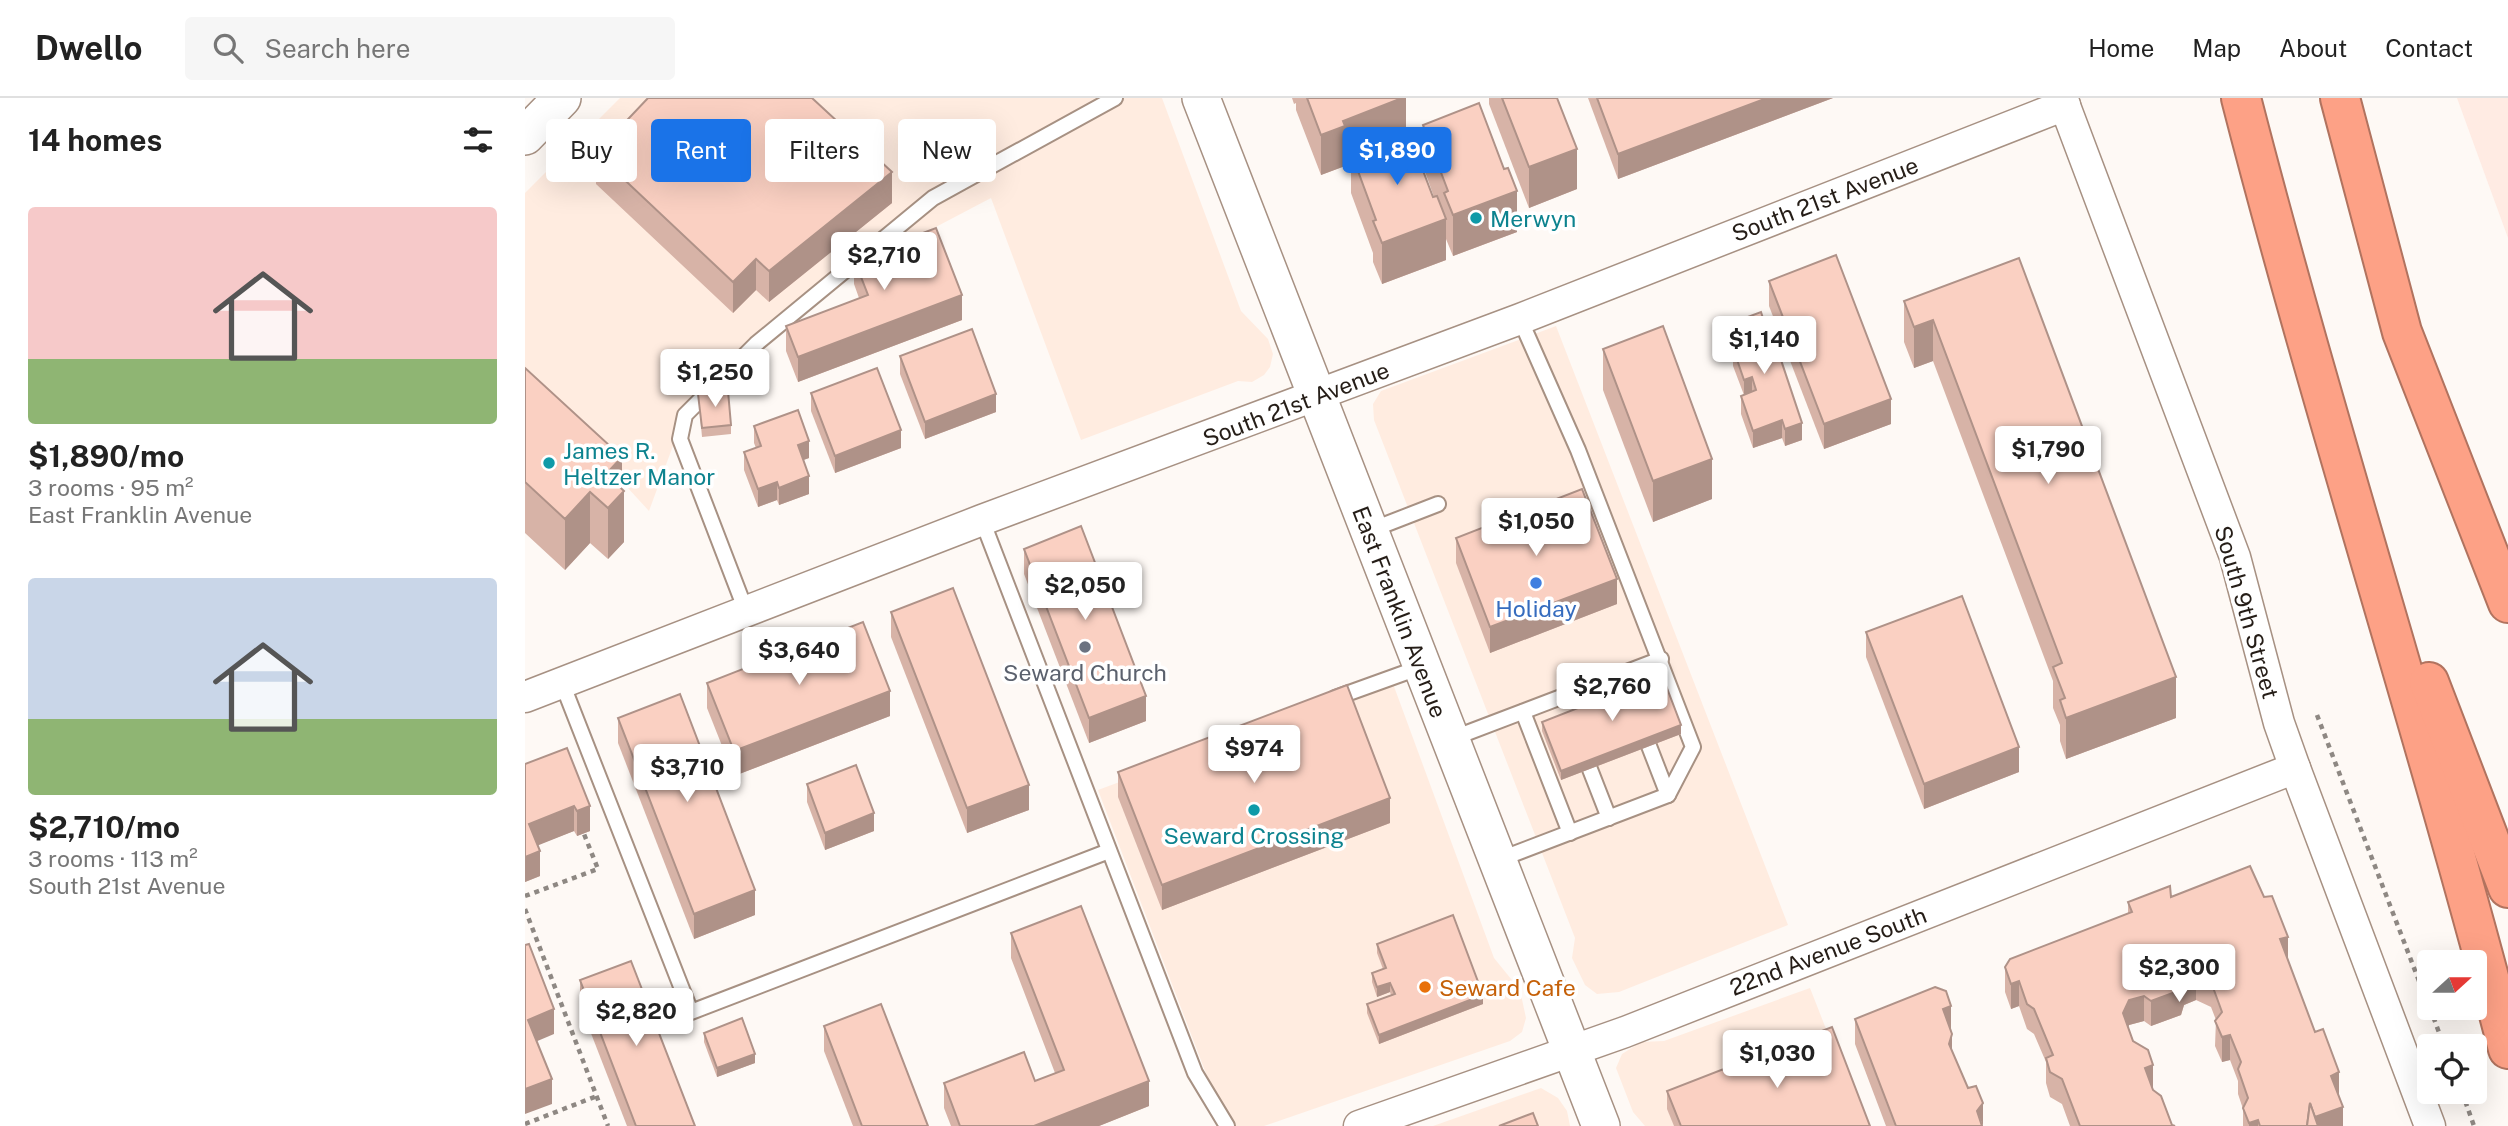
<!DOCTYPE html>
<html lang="en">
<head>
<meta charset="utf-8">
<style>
  body { margin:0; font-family:"Public Sans",sans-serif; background:#f6f6f6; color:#222; height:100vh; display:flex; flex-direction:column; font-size:26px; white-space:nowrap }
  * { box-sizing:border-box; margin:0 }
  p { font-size:23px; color:#767676 }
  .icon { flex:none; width:38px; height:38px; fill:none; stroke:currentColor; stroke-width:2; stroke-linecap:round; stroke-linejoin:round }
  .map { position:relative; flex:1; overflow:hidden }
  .panel { display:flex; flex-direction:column; background:#fff; width:525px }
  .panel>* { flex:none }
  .guide { position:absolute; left:21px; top:21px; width:665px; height:63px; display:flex; gap:14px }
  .needle { width:46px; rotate:69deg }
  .controls { position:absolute; left:1892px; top:852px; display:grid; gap:14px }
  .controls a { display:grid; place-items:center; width:70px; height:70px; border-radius:7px; background:#fff; box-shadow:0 7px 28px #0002; font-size:35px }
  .price { position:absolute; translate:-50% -60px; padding:0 16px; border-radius:7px; background:#fff; color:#222; font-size:23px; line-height:46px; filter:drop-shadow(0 2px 4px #0008) }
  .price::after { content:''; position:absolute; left:50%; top:42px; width:21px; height:16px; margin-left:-10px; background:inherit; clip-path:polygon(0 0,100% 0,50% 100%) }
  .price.active { background:#1a73e8; color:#fff }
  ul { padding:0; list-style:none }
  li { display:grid; align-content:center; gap:14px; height:371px; padding:0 28px }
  li span { display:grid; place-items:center; height:217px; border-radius:7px; color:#555 }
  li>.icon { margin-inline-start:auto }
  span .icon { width:126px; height:126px; fill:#fffc; stroke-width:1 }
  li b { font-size:30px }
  h2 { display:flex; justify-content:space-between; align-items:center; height:84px; padding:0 28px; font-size:30px }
  .tag { padding:0 24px; border-radius:7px; background:#fff; box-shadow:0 7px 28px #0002; font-size:24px; line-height:63px }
  .tag.active { background:#1a73e8; color:#fff }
  header { display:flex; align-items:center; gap:42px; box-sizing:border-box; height:98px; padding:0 35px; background:#fff; border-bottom:2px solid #e0e0e0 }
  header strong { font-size:33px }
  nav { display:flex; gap:38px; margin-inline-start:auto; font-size:24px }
  .search { width:490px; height:63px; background:#f6f6f6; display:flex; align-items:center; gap:18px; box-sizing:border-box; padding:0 24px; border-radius:7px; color:#767676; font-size:26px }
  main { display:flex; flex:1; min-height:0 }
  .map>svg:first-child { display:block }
  .built { fill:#ffece0 }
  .education { fill:#ffebe3 }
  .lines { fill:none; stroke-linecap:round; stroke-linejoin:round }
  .service-casing { stroke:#a79183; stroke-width:18 }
  .minor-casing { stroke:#a79183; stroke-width:33 }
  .tertiary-casing { stroke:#a79183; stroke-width:40 }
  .motorway-casing { stroke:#b1735f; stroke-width:42 }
  .path { stroke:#8e8883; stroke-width:4.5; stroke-dasharray:5 5; stroke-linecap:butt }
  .service { stroke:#fff; stroke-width:14 }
  .minor { stroke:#fff; stroke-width:30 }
  .tertiary { stroke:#fff; stroke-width:37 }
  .motorway { stroke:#fda186; stroke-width:38 }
  .wall { fill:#d7b3a7 }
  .shaded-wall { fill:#af9288 }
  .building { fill:#fad0c2; stroke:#af9288; stroke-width:2 }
  .culture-dot { fill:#0f9aa8; stroke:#fff; stroke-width:2.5 }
  .shop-dot { fill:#3f7fe0; stroke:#fff; stroke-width:2.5 }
  .worship-dot { fill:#6b7280; stroke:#fff; stroke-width:2.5 }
  .food-dot { fill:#e8710a; stroke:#fff; stroke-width:2.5 }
  .labels { text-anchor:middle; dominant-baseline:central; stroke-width:7; stroke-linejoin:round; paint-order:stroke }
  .street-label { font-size:23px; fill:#251d17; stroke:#fff }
  .culture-label { font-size:23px; fill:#0d838f; stroke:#fff; text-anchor:start }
  .shop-label { font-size:23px; fill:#366cbe; stroke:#fff }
  .worship-label { font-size:23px; fill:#5b616d; stroke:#fff }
  .food-label { font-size:23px; fill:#c56008; stroke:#fff; text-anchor:start }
</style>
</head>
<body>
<header>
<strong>Dwello</strong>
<div class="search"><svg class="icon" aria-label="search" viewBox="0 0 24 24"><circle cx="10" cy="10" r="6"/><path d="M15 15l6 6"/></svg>Search here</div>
<nav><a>Home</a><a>Map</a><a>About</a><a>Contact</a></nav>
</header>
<main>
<section class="panel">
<h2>14 homes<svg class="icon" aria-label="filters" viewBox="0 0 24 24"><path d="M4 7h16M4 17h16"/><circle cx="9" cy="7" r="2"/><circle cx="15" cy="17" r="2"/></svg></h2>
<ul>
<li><span style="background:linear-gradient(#f6c9c9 70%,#8fb573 0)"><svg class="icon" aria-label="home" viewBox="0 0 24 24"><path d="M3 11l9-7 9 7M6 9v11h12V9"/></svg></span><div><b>$1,890/mo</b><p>3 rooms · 95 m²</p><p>East Franklin Avenue</p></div></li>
<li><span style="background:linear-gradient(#c9d6e8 65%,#8fb573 0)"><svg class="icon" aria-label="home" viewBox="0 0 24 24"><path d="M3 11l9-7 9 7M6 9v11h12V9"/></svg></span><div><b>$2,710/mo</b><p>3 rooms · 113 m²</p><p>South 21st Avenue</p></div></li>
</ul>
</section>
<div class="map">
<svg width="1983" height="1028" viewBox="0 0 1983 1028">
  <rect width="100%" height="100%" fill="#fef9f5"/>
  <g class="built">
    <path d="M95 0H637L716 213 743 241 748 256 745 269 739 277 727 284 713 283 556 342 466 100 289 193 163 307 124 413 0 278V95Z"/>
    <path d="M1031 228 1263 827 1094 894 1072 896 1060 887 1047 860 1050 840 849 322 848 306 856 293Z"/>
    <path d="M867 583 969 860 995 892 1001 920 997 934 985 943 739 1028H701L573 692Z"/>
    <path d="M1285 890 1339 1028H1120L1108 1014 1091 970 1097 956 1116 944 1139 943Z"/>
    <path d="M1016 990 1033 1000 1042 1013 1045 1028H908Z"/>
  </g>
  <path class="education" d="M1932 0H1983V140Z"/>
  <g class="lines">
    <g class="service-casing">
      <g id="service">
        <path d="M457 422 670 975 702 1028"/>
        <path d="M846 432 913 406"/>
        <path d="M221 513 155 341 160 317 231 246 408 100 590 0"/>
        <path d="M37 585 166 914 584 753"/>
        <path d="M810 600 896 569"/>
        <path d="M998 614 1045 735"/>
        <path d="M1117 630 1143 697"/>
        <path d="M926 641 1136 561"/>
        <path d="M1059 656 1084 720"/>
        <path d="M973 762 1143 697 1168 649 1053 352 995 221"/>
      </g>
    </g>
    <g class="minor-casing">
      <g id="minor">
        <path d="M1537 0 1710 459 1754 625 1770 670 1905 1028"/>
        <path d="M0 599 457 422 995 221 1540 7"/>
        <path d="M834 1028 1100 934 1770 670"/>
      </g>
    </g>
    <g class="tertiary-casing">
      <g id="tertiary">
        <path d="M676 0 1076 1028"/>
        <path d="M0 38 37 0"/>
      </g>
    </g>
    <g class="motorway-casing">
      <g id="motorway">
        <path d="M1716 0C1798 319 1900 632 1983 951"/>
        <path d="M1815 0 1877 234 1983 505"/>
        <path d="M1904 584 1983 790"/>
      </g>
    </g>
    <g class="path">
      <path d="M1792 617 1904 909"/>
      <path d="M0 798 73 771 59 736"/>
      <path d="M0 811 83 1028"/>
      <path d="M1905 910 1919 948"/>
      <path d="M1950 983 1959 979"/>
      <path d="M1937 994 1949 1028"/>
      <path d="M0 1026 72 998"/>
    </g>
    <use href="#service" class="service"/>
    <use href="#minor" class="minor"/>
    <use href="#tertiary" class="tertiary"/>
    <use href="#motorway" class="motorway"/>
  </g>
  <g class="wall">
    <path d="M767 0H881V33L908 99H909L898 68V27L992 134 928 158 921 141V162L857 186 848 164V155L826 95V60L820 63V68L796 77 771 12V5L769 6Z"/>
    <path d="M964 0H1032L1052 91 1004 110 964 6Z"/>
    <path d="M1063 0H1308L1093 81Z"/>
    <path d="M71 55 367 105 244 204 231 192 208 215 71 86Z"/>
    <path d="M1494 160 1651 620 1541 661 1535 643V627L1528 610V583L1408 263 1389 270 1379 244V203Z"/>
    <path d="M329 161 437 222 273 284 261 253V228L334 200 329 186Z"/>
    <path d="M1244 183 1366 326 1299 351 1244 208Z"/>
    <path d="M1209 224 1277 342 1260 348 1257 340 1228 350 1216 316V298L1219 297 1208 268V250L1211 249 1209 242Z"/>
    <path d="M1078 251 1187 401 1128 424 1078 292Z"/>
    <path d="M375 258 471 314 400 341 375 276Z"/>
    <path d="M0 270 97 391 99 444 83 461 65 445 40 472 0 435Z"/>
    <path d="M286 295 376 350 310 375 286 313Z"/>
    <path d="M173 296 206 327V336L177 339Z"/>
    <path d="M229 328 284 360 278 362 284 396 254 407 252 402 233 409 219 372V354L231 350 229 345Z"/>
    <path d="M931 440 1092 506 965 555 931 465Z"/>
    <path d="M499 451 621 623 564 645 499 476Z"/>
    <path d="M366 514 504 712 442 735 366 539Z"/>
    <path d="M1341 534 1494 674 1399 711 1341 559Z"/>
    <path d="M182 585 365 618 209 678 182 610Z"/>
    <path d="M93 620 230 817 169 841 93 645Z"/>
    <path d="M1017 624 1156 636 1036 682 1017 633Z"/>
    <path d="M42 650 65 733 52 738 49 733 12 747 15 778 0 784V666Z"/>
    <path d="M593 674 865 725 637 812 593 699Z"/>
    <path d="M282 686 349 733 300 752 282 704Z"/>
    <path d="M1646 799 1763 863 1814 997 1818 1028H1718V1011L1713 996V983L1705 962 1697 964 1690 948 1691 922 1686 909 1671 902 1659 907 1656 917 1626 928 1619 923 1604 927 1603 929 1628 991 1647 1027 1650 1028H1545L1537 1006 1525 999 1521 985V964L1509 936 1502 931 1494 908 1486 911 1480 894V869L1603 816V804Z"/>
    <path d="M486 835 624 1008 574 1028H426L419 1010V985L510 983 530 975 486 860Z"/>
    <path d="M852 846 958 906 854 946 842 915V906L866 897 865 894 852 899 847 884V875L858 871 852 855Z"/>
    <path d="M55 882 170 1028H102L55 907Z"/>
    <path d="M1330 921 1426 932 1427 953 1458 1028H1361L1330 946Z"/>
    <path d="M299 928 403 1028H328L299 953Z"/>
    <path d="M179 935 230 965 192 979 179 944Z"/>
    <path d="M1142 993 1345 1028H1149L1142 1011Z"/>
  </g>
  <g class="shaded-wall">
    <path d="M877 0H881V39L826 54V60L820 63V68L796 77V37L818 23Z"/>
    <path d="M1242 0H1308L1093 81V56Z"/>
    <path d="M1052 51V91L1004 110V69Z"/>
    <path d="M367 74V105L244 204V173Z"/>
    <path d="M992 93V134L928 158V117Z"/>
    <path d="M921 121V162L857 186V145Z"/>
    <path d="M231 161V192L208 215V184Z"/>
    <path d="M437 197V222L273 284V259Z"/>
    <path d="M1408 222V263L1389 270V229Z"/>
    <path d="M1227 279V297L1219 300V282Z"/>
    <path d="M471 296V314L400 341V324Z"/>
    <path d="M1366 301V326L1299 351V326Z"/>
    <path d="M1257 322V340L1228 350V333Z"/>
    <path d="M1277 325V342L1260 348V331Z"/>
    <path d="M376 332V350L310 375V358Z"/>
    <path d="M284 343V360L273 364V347Z"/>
    <path d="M97 359V395L99 393V444L83 461V410L81 376Z"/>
    <path d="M1187 361V401L1128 424V383Z"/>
    <path d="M284 378V396L254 407V390Z"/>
    <path d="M252 384V402L233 409V391Z"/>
    <path d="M65 394V445L40 472V421Z"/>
    <path d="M1092 481V506L965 555V529Z"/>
    <path d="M1651 579V620L1541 661V620Z"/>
    <path d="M365 593V618L209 678V653Z"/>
    <path d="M621 598V623L564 645V620Z"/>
    <path d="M1156 627V636L1036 682V673Z"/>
    <path d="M1494 649V674L1399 711V686Z"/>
    <path d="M504 687V712L442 735V710Z"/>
    <path d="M865 700V725L637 812V787Z"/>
    <path d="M49 708V733L4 751V726Z"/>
    <path d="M65 708V733L52 738V713Z"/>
    <path d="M349 715V733L300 752V735Z"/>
    <path d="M15 753V778L0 784V759Z"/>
    <path d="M230 792V817L169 841V816Z"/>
    <path d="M1763 839V864L1755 841Z"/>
    <path d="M1671 877V902L1659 907 1656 917 1626 928V903L1659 882Z"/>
    <path d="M1494 883V908L1486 911V886Z"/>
    <path d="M865 885V894L852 899V889Z"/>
    <path d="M958 897V906L854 946V937Z"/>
    <path d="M1619 898V923L1604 927 1598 941V915L1604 902Z"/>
    <path d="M1426 908V933L1418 911Z"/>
    <path d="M29 911V936L3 947V922Z"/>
    <path d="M1427 936V961L1424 946Z"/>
    <path d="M1705 937V962L1697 964V939Z"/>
    <path d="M230 956V965L192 979V970Z"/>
    <path d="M1628 967V992L1620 970Z"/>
    <path d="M1814 974V999L1806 978Z"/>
    <path d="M27 981V1006L0 1016V991Z"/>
    <path d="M624 983V1008L574 1028H509Z"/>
    <path d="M1458 1005V1028L1452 1013Z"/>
    <path d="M1818 1009V1028H1784L1785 1020Z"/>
    <path d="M1733 1022V1028H1724V1025Z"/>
  </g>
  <g class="building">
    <path d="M123 0H287L367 74 244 173 231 161 208 184 71 55Z"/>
    <path d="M782 0H877L818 23 820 28 796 37Z"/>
    <path d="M977 0H1032L1052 51 1004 69Z"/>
    <path d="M1072 0H1242L1093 56Z"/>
    <path d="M954 5 979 71 983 70 992 93 928 117 919 95 923 93 898 27Z"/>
    <path d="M883 33 908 99 912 98 921 121 857 145 848 123 851 122 826 54Z"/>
    <path d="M411 130 437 197 273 259 261 228 343 197 329 161Z"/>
    <path d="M1311 157 1366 301 1299 326 1244 183Z"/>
    <path d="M1494 160 1651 579 1541 620 1535 602 1540 600 1528 569 1537 565 1408 222 1389 229 1379 203Z"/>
    <path d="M1236 214 1244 239 1248 238 1277 325 1260 331 1257 322 1228 333 1216 298 1231 292 1227 279 1219 282 1208 250 1217 247 1209 224Z"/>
    <path d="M1138 228 1187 361 1128 383 1078 251Z"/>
    <path d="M447 231 471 296 400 324 375 258Z"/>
    <path d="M0 270 97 359 81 376 99 393 83 410 65 394 40 421 0 384Z"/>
    <path d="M352 270 376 332 310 358 286 295Z"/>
    <path d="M203 293 206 327 177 330 173 296Z"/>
    <path d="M273 312 284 343 273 347 284 378 254 390 252 384 233 391 219 354 236 348 229 328Z"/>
    <path d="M1057 391 1092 481 965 529 931 440Z"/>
    <path d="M556 428 621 598 564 620 499 451Z"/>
    <path d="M428 490 504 687 442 710 366 514Z"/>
    <path d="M1437 498 1494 649 1399 686 1341 534Z"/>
    <path d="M338 524 365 593 209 653 182 585Z"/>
    <path d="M1137 577 1156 627 1036 673 1017 624Z"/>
    <path d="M822 587 865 700 637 787 593 674Z"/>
    <path d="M155 596 230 792 169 816 93 620Z"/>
    <path d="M42 650 65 708 52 713 49 708 4 726 15 753 0 759V666Z"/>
    <path d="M331 667 349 715 300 735 282 686Z"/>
    <path d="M1725 768 1739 799 1747 798 1763 839 1755 841 1790 934 1798 931 1814 974 1806 978 1818 1009 1790 1019 1785 1005 1782 1028H1735L1733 1022 1724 1025 1718 1010 1723 1000 1713 971 1716 964 1705 937 1697 939 1690 923 1697 914 1686 884 1671 877 1659 882 1656 892 1626 903 1619 898 1604 902 1598 915 1608 943 1623 952 1628 967 1620 970 1628 992 1636 998 1647 1027 1650 1028H1554H1555L1537 981 1525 974 1521 960 1528 957 1509 911 1502 906 1494 883 1486 886 1480 869 1485 861 1607 814 1603 804 1645 788 1646 799Z"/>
    <path d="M556 808 624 983 509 1028H435L419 985 499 954 510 983 539 972 486 835Z"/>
    <path d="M928 817 958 897 854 937 842 906 870 896 865 885 852 889 847 875 861 870 852 846Z"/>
    <path d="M4 846 29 911 3 922 27 981 0 991V847Z"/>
    <path d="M106 863 170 1028H111L55 882Z"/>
    <path d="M1410 889 1421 893 1426 908 1418 911 1427 936 1424 946 1443 990 1451 988 1458 1005 1452 1013 1457 1028H1371L1330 921Z"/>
    <path d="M356 906 403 1028H337L299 928Z"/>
    <path d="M217 920 230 956 192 970 179 935Z"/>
    <path d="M1307 929 1345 1028H1156L1142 993Z"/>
    <path d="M1785 1005 1793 1028H1782Z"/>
    <path d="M1008 1015 1013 1028H974Z"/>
  </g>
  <g class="culture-dot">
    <circle cx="951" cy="120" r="7"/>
    <circle cx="24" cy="365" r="7"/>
    <circle cx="729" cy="712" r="7"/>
  </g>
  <circle class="shop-dot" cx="1011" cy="485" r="7"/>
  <circle class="worship-dot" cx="560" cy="549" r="7"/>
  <circle class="food-dot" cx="900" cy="889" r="7"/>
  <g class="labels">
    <g class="street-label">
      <text transform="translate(1300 101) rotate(-21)">South 21st Avenue</text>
      <text transform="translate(771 306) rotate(-21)">South 21st Avenue</text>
      <text transform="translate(875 514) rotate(69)">East Franklin Avenue</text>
      <text transform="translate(1722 514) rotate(74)">South 9th Street</text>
      <text transform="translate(1303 853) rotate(-21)">22nd Avenue South</text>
    </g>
    <g class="culture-label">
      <text x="965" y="120">Merwyn</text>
      <text x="38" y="352">James R.<tspan x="38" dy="26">Heltzer Manor</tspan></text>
      <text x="729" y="737" text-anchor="middle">Seward Crossing</text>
    </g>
    <g class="shop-label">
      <text x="1011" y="510">Holiday</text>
    </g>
    <g class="worship-label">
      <text x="560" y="574">Seward Church</text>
    </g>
    <g class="food-label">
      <text x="914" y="889">Seward Cafe</text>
    </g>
  </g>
</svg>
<div class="controls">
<a><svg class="needle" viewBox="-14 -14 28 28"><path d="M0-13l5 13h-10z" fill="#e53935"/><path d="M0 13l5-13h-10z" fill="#767676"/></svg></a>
<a><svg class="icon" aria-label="locate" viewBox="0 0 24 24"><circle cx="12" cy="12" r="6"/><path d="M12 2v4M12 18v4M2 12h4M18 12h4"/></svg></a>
</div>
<b class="price active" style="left:872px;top:89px">$1,890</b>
<b class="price" style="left:359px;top:194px">$2,710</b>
<b class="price" style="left:1239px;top:278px">$1,140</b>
<b class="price" style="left:190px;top:311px">$1,250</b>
<b class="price" style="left:1523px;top:388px">$1,790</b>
<b class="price" style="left:1011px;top:460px">$1,050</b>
<b class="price" style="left:560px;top:524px">$2,050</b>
<b class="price" style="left:274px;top:589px">$3,640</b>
<b class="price" style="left:1087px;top:625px">$2,760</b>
<b class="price" style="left:729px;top:687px">$974</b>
<b class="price" style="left:162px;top:706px">$3,710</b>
<b class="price" style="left:1654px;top:906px">$2,300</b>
<b class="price" style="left:111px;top:950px">$2,820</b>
<b class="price" style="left:1252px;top:992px">$1,030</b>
<div class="guide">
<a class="tag">Buy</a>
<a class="tag active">Rent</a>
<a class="tag">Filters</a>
<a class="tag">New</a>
</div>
</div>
</main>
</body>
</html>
